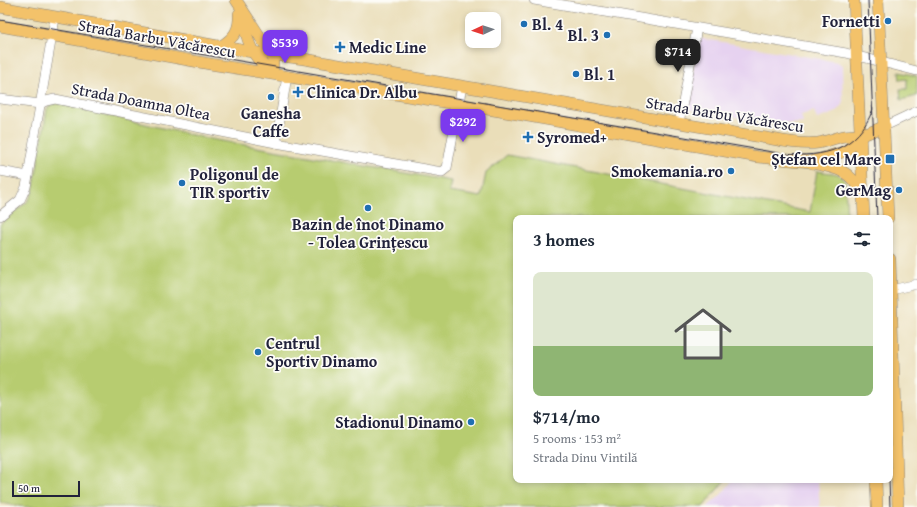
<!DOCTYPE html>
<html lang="en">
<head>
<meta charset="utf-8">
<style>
  body { margin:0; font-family:"Gentium Book Plus",serif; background:#f2f2f3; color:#1f2937; height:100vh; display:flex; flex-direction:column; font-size:15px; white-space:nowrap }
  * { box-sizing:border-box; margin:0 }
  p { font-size:13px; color:#747a83 }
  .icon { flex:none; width:22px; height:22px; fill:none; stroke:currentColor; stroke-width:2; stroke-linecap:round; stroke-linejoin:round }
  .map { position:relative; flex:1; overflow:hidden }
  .details { position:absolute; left:513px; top:215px; width:380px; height:268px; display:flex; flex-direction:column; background:#fff; border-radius:8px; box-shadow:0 2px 6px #0003 }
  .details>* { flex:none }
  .needle { width:26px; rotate:267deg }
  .fabs { position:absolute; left:465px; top:12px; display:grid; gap:8px }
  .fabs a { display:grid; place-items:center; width:36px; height:36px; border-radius:8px; background:#fff; box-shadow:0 2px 6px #0003; font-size:20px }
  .scale { position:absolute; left:12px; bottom:10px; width:68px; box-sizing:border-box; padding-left:4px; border:2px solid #22223b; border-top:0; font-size:11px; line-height:14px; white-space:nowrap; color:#22223b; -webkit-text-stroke:3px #fdfcf7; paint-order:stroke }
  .price { position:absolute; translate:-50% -34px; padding:0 9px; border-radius:8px; background:#7c3aed; color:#fff; font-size:13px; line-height:26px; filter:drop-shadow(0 1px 2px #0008) }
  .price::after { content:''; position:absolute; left:50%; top:24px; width:12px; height:9px; margin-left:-6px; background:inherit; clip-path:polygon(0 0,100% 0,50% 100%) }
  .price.on { background:#222; color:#fff }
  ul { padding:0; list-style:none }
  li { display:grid; align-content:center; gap:8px; height:212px; padding:0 20px }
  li+li { border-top:1px solid #e0e1e3 }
  li span { display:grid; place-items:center; height:124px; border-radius:8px; color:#555 }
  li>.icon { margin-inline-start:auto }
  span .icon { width:72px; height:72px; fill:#fffc; stroke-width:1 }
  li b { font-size:17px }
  h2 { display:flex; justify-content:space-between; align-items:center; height:48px; padding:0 20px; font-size:17px }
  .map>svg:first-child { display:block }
  .built { fill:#e6d2f0 }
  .green { fill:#b7cc70; stroke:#6c7756 }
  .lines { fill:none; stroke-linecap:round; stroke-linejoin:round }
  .minor-casing { stroke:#86807a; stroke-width:10 }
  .major-casing { stroke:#86807a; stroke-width:12 }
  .minor { stroke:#fff; stroke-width:9 }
  .major { stroke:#f3c26a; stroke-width:11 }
  .tram { stroke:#22223b; stroke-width:1 }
  .poi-dot { fill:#1f6fb2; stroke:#fdfcf7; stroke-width:1.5 }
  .labels { text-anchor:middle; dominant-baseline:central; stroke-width:3.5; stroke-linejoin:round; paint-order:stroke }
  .poi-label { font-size:16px; font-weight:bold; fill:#22223b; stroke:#fdfcf7; text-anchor:start }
  .street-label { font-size:16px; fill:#22223b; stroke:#fdfcf7 }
</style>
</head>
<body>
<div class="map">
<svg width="917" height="507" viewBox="0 0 917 507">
  <rect width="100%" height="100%" fill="#fdfcf7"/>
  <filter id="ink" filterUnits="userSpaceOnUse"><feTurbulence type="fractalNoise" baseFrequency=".025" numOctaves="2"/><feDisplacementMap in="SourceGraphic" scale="8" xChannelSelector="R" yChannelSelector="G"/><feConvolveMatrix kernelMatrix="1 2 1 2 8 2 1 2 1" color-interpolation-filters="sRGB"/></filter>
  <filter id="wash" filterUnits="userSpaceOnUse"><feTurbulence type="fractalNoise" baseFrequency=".012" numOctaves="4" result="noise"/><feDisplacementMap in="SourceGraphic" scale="16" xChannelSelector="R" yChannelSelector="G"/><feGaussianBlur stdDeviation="0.9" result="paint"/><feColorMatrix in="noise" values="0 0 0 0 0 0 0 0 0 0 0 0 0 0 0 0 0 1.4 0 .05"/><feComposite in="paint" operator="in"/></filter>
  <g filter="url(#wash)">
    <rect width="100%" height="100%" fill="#eadeb9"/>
    <g class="built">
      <path d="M699 38 838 62 842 66 843 105 834 113 817 119 814 111 801 115 803 123 780 124 686 109Z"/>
      <path d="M733 480H818L820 507H707L720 496Z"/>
    </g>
    <g class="green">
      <path d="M899 72 917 76V96L901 100 900 89H907V79L900 80Z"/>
      <path d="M56 103 205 138 451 181 449 192 481 197 486 173 507 155 810 212 817 171 838 174 845 181 847 218H516V480H725L703 507H24L0 503V224L28 201 33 192 47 109 49 106Z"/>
    </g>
  </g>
  <g filter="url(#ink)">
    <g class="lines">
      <g class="minor-casing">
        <g id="minor">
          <path d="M534 0 846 53 917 71"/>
          <path d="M0 99 40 104 46 101 55 99 276 143 442 172 447 168 462 86"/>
          <path d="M679 123 697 28"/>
          <path d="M885 126 917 111"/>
          <path d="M276 143 287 76"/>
          <path d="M0 171 28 176"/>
          <path d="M0 216 20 200 26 187 55 18"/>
          <path d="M891 290 917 284"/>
        </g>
      </g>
      <g class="major-casing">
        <g id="major">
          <path d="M236 0 272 55 273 62 272 73"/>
          <path d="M854 0 864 218"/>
          <path d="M878 0 888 218"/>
          <path d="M0 7 252 52 304 59 772 139C787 142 803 145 818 143 835 140 843 133 861 136"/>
          <path d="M241 14C248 41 249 54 272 73"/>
          <path d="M0 26 210 64 499 111 758 157 810 162 846 151 861 136"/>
          <path d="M221 46C234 38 240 30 239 14"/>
          <path d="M861 136 885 126"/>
          <path d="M812 163C836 168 849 169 861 192"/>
          <path d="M890 259 898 507"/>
          <path d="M876 480 877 507"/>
        </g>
      </g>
      <use href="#minor" class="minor"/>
      <use href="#major" class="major"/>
      <g class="tram">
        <path d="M868 0 877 218"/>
        <path d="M0 20 784 154C824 158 858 150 873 109"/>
        <path d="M889 480 890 507"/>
      </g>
    </g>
  </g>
  <g class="poi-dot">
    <circle cx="888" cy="21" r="4"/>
    <circle cx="524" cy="24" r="4"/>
    <circle cx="607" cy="35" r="4"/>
    <path d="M338 41h4v4h4v4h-4v4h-4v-4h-4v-4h4z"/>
    <circle cx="576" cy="74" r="4"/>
    <path d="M296 86h4v4h4v4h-4v4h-4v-4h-4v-4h4z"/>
    <circle cx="271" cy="97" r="4"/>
    <path d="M526 131h4v4h4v4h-4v4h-4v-4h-4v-4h4z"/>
    <rect x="885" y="154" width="10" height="10" rx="2"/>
    <circle cx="731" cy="171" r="4"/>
    <circle cx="182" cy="183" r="4"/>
    <circle cx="899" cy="190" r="4"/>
    <circle cx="368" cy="208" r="4"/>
    <circle cx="258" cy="352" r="4"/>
    <circle cx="471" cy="422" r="4"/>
  </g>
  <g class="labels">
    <g class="poi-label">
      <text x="880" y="21" text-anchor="end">Fornetti</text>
      <text x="532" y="24">Bl. 4</text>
      <text x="599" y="35" text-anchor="end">Bl. 3</text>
      <text x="349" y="47">Medic Line</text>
      <text x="584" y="74">Bl. 1</text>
      <text x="307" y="92">Clinica Dr. Albu</text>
      <text x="271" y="113" text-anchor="middle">Ganesha<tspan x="271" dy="18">Caffe</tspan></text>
      <text x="537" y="137">Syromed+</text>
      <text x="881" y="159" text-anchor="end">Ștefan cel Mare</text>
      <text x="723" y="171" text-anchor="end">Smokemania.ro</text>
      <text x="190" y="174">Poligonul de<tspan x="190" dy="18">TIR sportiv</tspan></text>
      <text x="891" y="190" text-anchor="end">GerMag</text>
      <text x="368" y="224" text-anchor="middle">Bazin de înot Dinamo<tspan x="368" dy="18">- Tolea Grințescu</tspan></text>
      <text x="266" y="343">Centrul<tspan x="266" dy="18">Sportiv Dinamo</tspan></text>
      <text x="463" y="422" text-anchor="end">Stadionul Dinamo</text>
    </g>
    <g class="street-label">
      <text transform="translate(157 38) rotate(10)">Strada Barbu Văcărescu</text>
      <text transform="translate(141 101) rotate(11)">Strada Doamna Oltea</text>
      <text transform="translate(725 114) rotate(9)">Strada Barbu Văcărescu</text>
    </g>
  </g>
</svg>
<div class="fabs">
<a><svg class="needle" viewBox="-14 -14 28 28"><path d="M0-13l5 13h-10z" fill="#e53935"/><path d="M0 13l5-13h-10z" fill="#747a83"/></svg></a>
</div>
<div class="scale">50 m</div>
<b class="price" style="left:285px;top:64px">$539</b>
<b class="price on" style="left:678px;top:73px">$714</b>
<b class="price" style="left:463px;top:143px">$292</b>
<section class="details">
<h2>3 homes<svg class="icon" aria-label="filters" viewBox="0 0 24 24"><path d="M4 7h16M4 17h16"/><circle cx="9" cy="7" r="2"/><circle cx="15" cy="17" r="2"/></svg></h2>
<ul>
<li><span style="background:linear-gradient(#dfe7d0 60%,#8fb573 0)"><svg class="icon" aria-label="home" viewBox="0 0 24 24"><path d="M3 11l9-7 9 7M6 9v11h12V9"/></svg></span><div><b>$714/mo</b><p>5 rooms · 153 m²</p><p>Strada Dinu Vintilă</p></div></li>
</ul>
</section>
</div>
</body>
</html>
